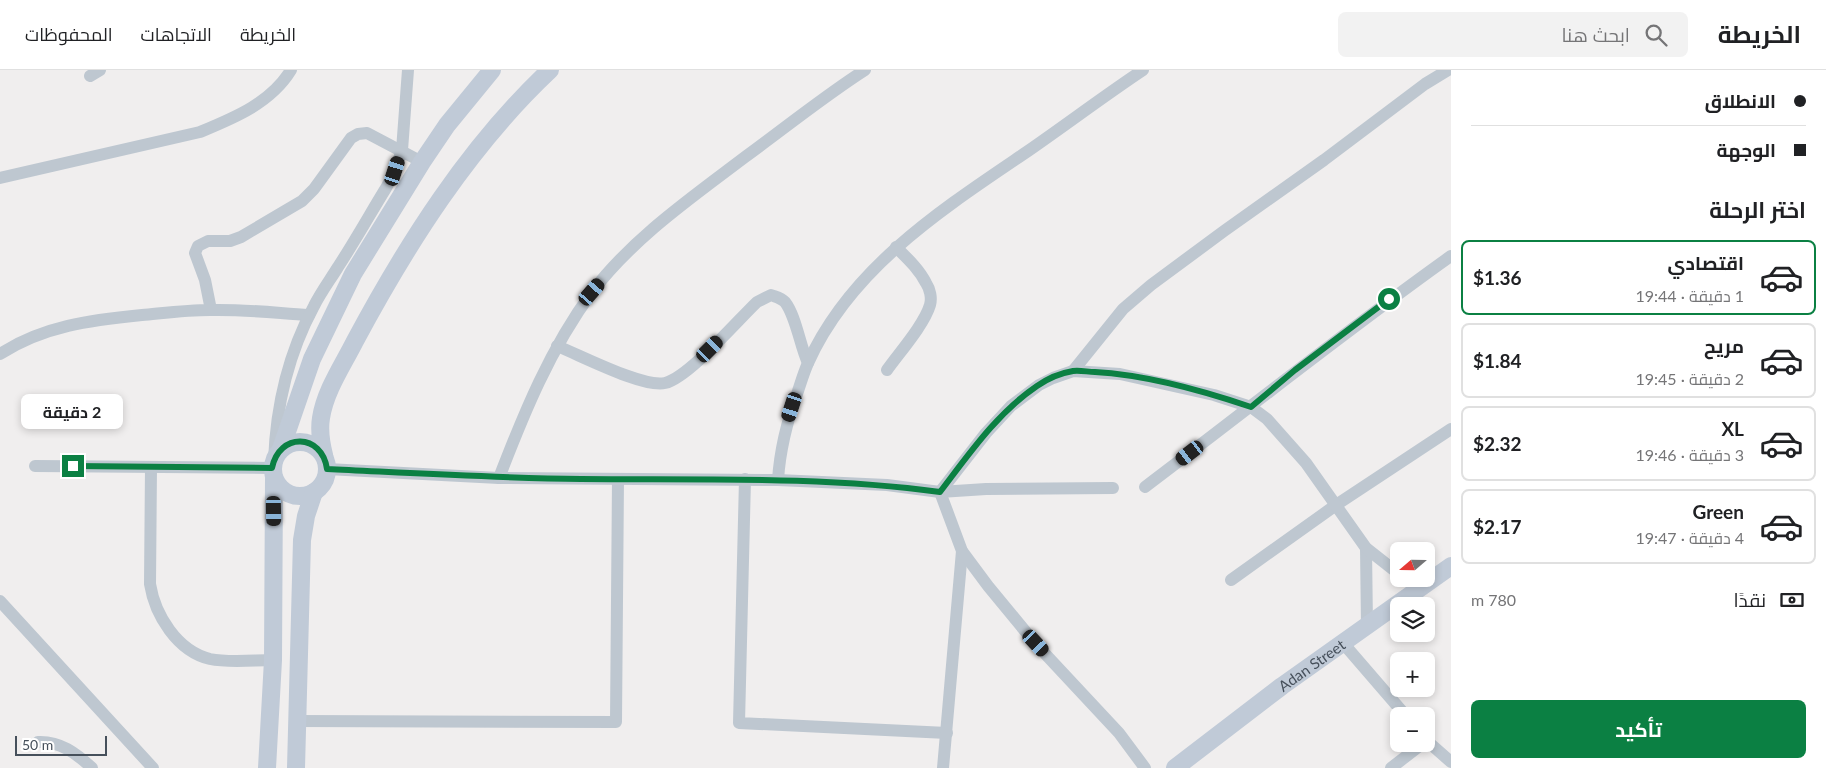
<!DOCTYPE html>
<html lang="ar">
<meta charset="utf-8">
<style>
body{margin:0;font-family:Lato,Cairo,sans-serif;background:#f2f2f2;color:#202124;direction:rtl;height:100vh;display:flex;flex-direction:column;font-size:19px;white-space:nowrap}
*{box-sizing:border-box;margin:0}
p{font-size:16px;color:#757577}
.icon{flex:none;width:28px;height:28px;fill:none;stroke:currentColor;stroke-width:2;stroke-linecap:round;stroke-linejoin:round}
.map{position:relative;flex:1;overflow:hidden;direction:ltr}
.sheet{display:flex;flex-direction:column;background:#fff;width:375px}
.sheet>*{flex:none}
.top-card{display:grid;align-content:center;height:110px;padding:0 20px;background:#fff}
.needle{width:32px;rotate:250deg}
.buttons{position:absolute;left:1390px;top:472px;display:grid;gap:10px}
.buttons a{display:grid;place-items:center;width:45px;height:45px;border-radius:8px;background:#fff;box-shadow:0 2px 8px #0003;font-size:25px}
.scale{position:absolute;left:15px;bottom:12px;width:92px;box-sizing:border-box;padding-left:5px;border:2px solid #46505b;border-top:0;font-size:14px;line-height:18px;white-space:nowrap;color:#46505b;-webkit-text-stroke:4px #fff;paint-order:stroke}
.end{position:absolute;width:22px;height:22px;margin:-11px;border:6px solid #0b8043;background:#fff;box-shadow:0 0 0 2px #fff}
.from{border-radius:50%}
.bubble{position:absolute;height:35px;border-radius:8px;background:#fff;box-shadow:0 2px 8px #0003;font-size:16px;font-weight:700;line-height:35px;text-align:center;direction:rtl}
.car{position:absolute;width:15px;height:30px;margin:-15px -8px;border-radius:6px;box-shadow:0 0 4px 1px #0007;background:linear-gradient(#222 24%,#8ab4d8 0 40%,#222 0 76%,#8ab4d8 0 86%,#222 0)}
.top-card b{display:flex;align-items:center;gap:18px;height:48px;font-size:19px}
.top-card b+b{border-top:1px solid #e0e0e0}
.top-card i{width:12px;height:12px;background:#202124}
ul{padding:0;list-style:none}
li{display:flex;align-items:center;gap:15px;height:75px;margin:0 10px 8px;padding:0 10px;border:2px solid #e0e0e0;border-radius:8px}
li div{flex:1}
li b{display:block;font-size:19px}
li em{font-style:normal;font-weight:700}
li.selected{border-color:#0b8043}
li>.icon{width:45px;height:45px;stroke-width:1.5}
h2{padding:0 20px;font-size:22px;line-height:60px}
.pay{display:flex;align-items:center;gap:12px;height:55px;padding:0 20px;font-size:19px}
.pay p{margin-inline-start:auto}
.button{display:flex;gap:10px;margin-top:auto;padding:10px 20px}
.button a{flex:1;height:58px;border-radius:8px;background:#0b8043;color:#fff;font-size:20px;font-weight:700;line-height:58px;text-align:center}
header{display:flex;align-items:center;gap:30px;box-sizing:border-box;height:70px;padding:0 25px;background:#fff;border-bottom:1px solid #e0e0e0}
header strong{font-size:24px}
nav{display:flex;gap:28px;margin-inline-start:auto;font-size:18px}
.search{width:350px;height:45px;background:#f2f2f2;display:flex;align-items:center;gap:12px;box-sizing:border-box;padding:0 18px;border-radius:8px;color:#757577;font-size:19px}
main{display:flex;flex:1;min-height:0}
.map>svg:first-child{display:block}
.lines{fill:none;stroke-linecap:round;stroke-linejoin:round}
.street{stroke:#bec7d0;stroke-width:12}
.secondary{stroke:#c0cad7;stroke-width:18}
.route{stroke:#0b8043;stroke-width:6}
.labels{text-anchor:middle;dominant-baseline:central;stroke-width:4;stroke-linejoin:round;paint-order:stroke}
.street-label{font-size:15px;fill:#46505b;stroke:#fff}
</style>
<header>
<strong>الخريطة</strong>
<div class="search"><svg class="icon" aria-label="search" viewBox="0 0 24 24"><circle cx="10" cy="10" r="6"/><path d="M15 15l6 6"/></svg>ابحث هنا</div>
<nav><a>الخريطة</a><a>الاتجاهات</a><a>المحفوظات</a></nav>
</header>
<main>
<section class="sheet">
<div class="top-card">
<b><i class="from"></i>الانطلاق</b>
<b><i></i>الوجهة</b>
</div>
<h2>اختر الرحلة</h2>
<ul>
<li class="selected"><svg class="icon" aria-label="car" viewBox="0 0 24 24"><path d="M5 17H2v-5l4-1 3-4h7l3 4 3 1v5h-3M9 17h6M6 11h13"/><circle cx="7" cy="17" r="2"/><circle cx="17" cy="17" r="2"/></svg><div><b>اقتصادي</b><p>1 دقيقة · 19:44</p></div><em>$1.36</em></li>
<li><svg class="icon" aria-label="car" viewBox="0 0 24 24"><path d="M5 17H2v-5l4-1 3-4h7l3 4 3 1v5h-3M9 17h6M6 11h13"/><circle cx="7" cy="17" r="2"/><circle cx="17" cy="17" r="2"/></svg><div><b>مريح</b><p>2 دقيقة · 19:45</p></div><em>$1.84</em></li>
<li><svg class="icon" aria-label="car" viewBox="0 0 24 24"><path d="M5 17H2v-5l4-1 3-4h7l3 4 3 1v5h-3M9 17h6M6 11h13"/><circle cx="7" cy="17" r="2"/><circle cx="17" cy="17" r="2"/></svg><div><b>XL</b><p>3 دقيقة · 19:46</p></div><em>$2.32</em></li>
<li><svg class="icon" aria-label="car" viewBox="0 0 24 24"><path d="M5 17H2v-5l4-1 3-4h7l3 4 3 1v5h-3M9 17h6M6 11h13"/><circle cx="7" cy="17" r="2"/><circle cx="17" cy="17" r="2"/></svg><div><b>Green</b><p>4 دقيقة · 19:47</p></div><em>$2.17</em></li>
</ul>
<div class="pay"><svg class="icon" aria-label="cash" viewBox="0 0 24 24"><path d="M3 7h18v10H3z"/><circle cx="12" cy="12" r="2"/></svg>نقدًا<p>780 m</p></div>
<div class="button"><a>تأكيد</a></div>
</section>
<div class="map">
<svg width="1451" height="698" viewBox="0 0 1451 698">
<rect width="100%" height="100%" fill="#f0eeee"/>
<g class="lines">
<!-- street -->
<g class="street">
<polyline points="90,6 100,0"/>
<path d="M0 108 200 62C234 48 271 33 291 0"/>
<polyline points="211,240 205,210 195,183 198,176 208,171 230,171 241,167 302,131 314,119 351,68 358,64 367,63 422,92"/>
<path d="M557 276C580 285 643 318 665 313 688 308 738 250 757 232L771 225C776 227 781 228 785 232 796 246 800 276 808 293"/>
<path d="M0 284C43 256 91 250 142 245 164 243 187 240 210 240 243 239 276 243 309 245"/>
<path d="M887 300C899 283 924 255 930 235 932 228 930 219 926 213 919 199 907 188 896 177"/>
<polyline points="1073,301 1123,239 1151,215 1224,161 1324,90 1425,14 1448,0"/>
<path d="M274 391C276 336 288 284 314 236 321 222 330 210 338 197 355 171 370 144 386 118L395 101 402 80 408 0"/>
<polyline points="35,396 272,398"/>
<path d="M151 397 150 514C155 545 177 581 210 589 229 593 254 590 273 590"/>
<polyline points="327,399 499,408 778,410 887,415 940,422 986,419 1113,418"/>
<path d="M499 408C524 343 550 279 592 222 633 168 691 128 745 87 785 58 823 27 865 0"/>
<polyline points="745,409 739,653 947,663"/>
<path d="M778 410C780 378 787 351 798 321 801 312 804 302 808 293 851 197 944 138 1028 81 1067 54 1104 26 1143 0"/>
<path d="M1145 417C1247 340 1347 260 1451 186"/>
<polyline points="1366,478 1367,556"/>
<polyline points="1405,509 1418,519"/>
<polyline points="1231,510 1336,435 1451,359"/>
<polyline points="0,531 153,698"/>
<polyline points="1343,573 1406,646"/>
<polyline points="297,651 616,652 618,409"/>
<polyline points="1426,670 1451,692"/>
<path d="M38 672C60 671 76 683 92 698"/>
<polyline points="943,698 962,481"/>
<polyline points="1145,698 1119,663 1035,573 988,516 962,481 940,422 986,363 1011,336 1039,315 1053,308 1073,301 1120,304 1214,325 1251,337 1267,349 1306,393 1366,478 1399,504"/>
<polyline points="1391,698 1422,674"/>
</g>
<!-- secondary -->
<g class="secondary">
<circle cx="300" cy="399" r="27"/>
<polyline points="281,379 312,289 353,204 422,92 447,55 492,0"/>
<path d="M324 385C321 373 319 360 321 348 325 321 343 295 355 271 407 174 469 76 550 0"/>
<polyline points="267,698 273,590 274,409"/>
<polyline points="296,698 302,470 306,446 314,422"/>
<path id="s1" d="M1175 698 1282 616 1451 496"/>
</g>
</g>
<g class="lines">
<!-- route -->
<path class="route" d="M73 396 272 398C279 362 322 363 327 399 412 403 496 408 581 409 701 410 821 406 940 422 969 384 997 343 1037 316 1047 309 1061 303 1073 301 1080 300 1088 302 1095 302 1148 305 1201 320 1251 337L1295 300 1389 229"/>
</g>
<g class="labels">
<!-- street labels -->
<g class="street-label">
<text stroke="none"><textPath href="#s1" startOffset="171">Adan Street</textPath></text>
</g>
</g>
</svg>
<div class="buttons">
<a><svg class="needle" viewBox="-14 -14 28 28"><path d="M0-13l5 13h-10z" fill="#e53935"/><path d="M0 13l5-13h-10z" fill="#757577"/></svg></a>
<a><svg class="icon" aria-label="layers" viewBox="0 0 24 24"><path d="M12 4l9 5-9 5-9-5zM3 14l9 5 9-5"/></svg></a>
<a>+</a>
<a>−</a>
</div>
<div class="scale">50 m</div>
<i class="end from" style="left:1389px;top:229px"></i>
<i class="end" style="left:73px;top:396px"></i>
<div class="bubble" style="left:21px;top:324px;width:102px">2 دقيقة</div>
<i class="car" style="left:395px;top:101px;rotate:18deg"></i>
<i class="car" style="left:592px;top:222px;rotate:41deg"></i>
<i class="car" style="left:710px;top:279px;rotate:45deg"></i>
<i class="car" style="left:792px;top:337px;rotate:198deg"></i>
<i class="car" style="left:1190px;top:383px;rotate:233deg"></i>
<i class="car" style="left:274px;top:441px;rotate:179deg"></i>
<i class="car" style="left:1036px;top:573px;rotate:137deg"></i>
</div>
</main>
